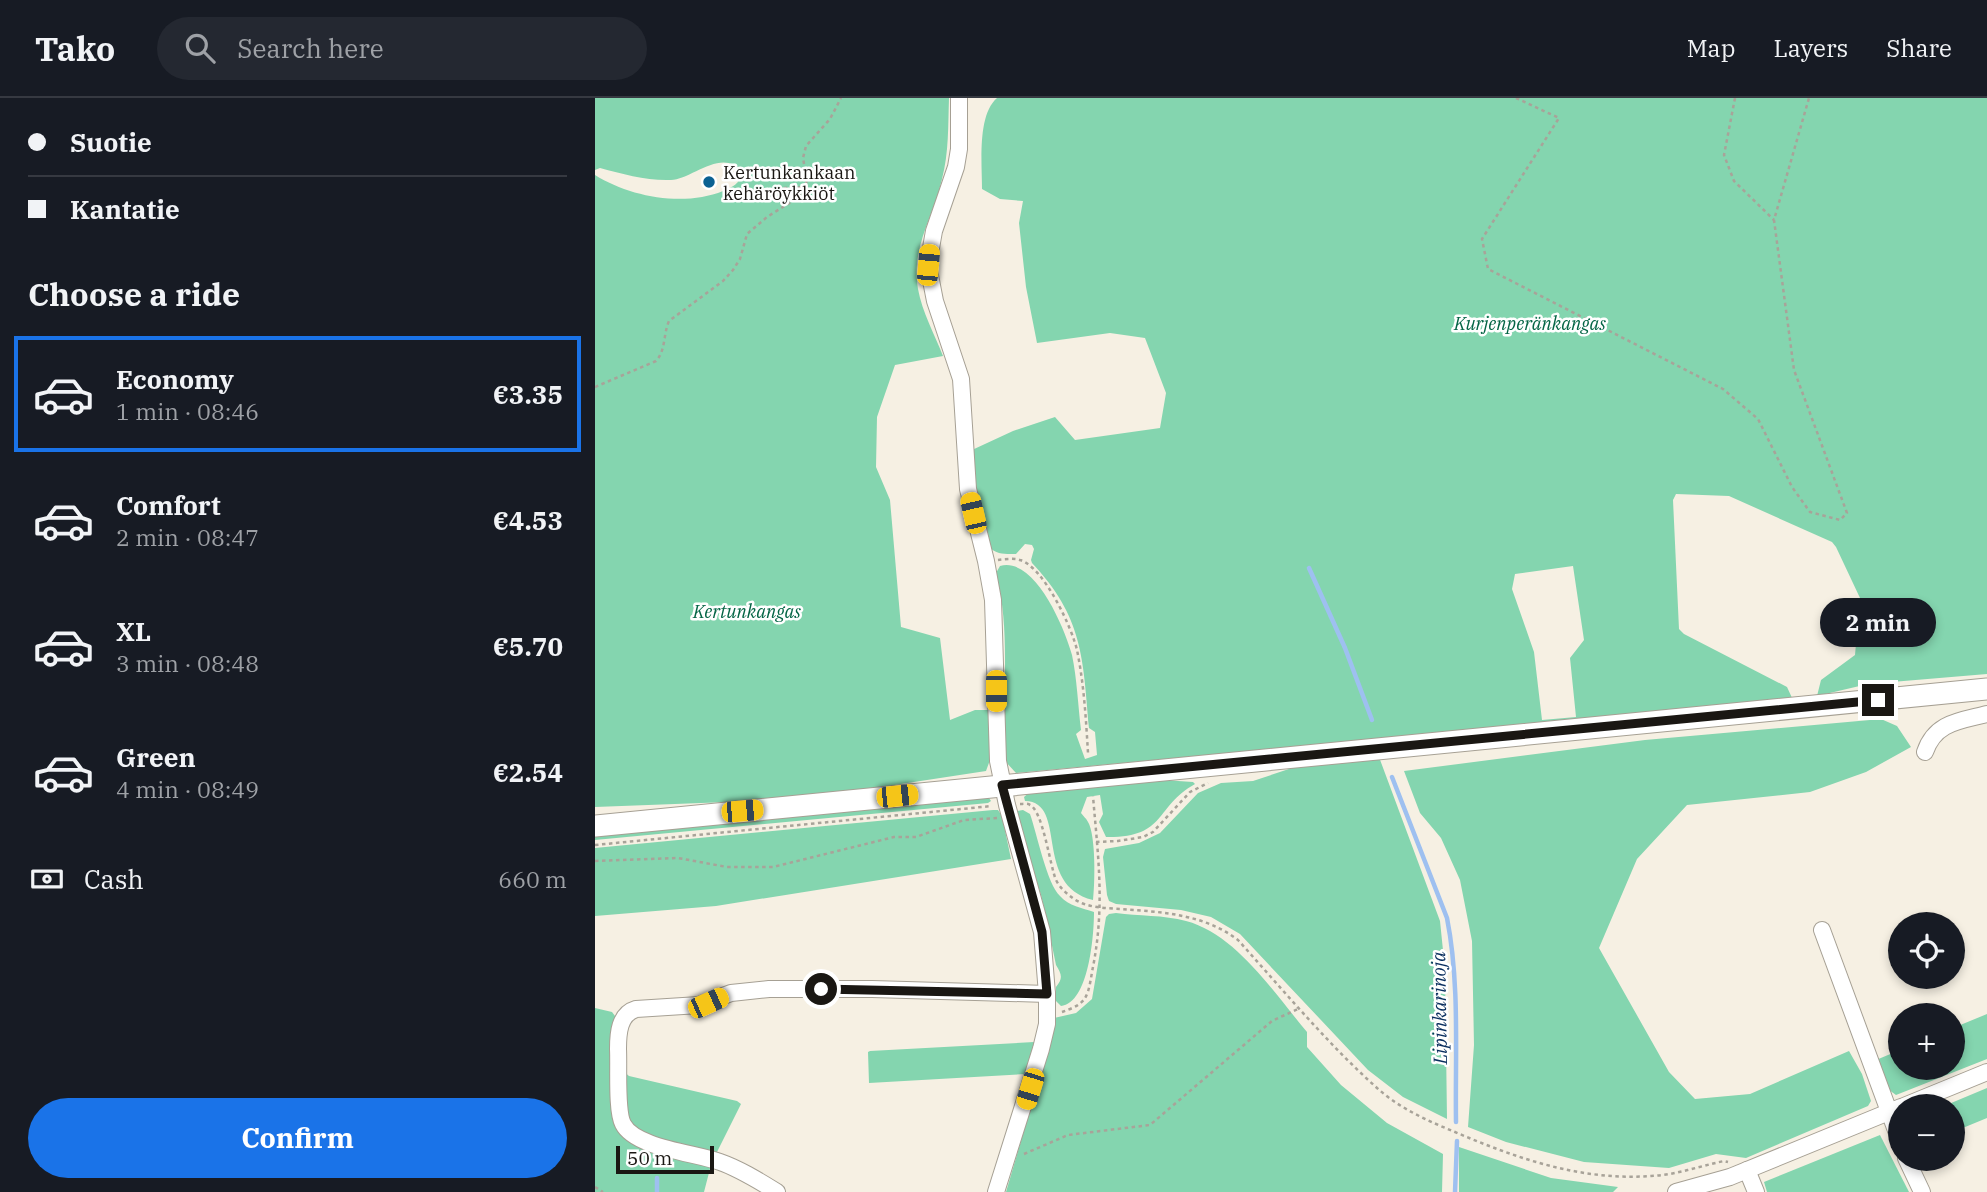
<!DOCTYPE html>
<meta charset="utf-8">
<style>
body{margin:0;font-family:"IBM Plex Serif",serif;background:#242831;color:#f1f3f6;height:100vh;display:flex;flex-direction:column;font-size:26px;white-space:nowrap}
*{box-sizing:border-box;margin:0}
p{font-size:23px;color:#9ea1a6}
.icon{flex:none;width:38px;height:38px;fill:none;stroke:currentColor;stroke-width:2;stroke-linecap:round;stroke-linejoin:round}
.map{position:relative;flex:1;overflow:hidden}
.drawer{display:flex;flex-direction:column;background:#171b24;width:595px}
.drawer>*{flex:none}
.banner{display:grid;align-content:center;height:154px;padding:0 28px;background:#171b24}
.fabs{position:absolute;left:1293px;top:814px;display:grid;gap:14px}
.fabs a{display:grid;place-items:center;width:77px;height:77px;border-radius:50%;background:#171b24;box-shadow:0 4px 10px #0003;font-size:35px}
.scale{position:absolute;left:21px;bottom:18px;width:98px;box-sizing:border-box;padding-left:7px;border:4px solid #1a1713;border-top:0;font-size:19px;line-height:24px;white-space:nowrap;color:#1a1713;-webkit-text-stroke:5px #fff;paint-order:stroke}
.end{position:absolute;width:32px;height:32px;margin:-16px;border:9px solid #1a1713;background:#fff;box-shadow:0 0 0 4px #fff}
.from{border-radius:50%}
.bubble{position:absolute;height:49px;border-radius:24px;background:#171b24;box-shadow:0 4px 10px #0003;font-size:23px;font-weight:700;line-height:49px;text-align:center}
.car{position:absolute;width:21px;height:42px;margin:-21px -10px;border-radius:9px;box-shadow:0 0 5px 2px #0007;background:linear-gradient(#f5c518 24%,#345 0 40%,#f5c518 0 76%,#345 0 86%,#f5c518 0)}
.banner b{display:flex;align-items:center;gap:24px;height:66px;font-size:26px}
.banner b+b{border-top:2px solid #363941}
.banner i{width:18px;height:18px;background:#f1f3f6}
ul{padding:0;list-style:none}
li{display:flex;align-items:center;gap:21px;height:116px;margin:0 14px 10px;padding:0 14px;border:4px solid transparent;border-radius:0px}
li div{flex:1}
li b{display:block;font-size:26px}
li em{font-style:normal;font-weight:700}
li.on{border-color:#1a73e8}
li>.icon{width:63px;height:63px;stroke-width:1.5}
h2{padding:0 28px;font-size:32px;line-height:84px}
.pay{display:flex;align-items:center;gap:18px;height:77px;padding:0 28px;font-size:26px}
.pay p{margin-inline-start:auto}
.button{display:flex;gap:14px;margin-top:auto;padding:14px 28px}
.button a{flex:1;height:80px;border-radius:42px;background:#1a73e8;color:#fff;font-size:28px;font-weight:700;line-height:80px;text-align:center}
header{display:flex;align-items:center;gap:42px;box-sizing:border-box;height:98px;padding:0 35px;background:#171b24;border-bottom:2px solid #363941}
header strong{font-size:33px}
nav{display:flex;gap:38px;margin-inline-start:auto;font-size:24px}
.search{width:490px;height:63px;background:#242831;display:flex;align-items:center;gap:18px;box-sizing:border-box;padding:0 24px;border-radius:38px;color:#9ea1a6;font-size:26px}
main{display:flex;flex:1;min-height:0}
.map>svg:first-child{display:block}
.green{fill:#84d5af;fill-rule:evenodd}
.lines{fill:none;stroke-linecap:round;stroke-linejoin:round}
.stream{stroke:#9ec0f0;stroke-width:4.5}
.minor-casing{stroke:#a6a094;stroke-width:18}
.major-casing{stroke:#a6a094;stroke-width:23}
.path{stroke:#a8a399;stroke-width:2.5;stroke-dasharray:3.5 3.5;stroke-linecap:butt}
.minor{stroke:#fff;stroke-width:16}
.major{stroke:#fff;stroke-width:21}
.route{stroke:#1a1713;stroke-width:9}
.poi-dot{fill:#0b6192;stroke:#fff;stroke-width:2.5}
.labels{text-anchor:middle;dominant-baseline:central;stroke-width:5;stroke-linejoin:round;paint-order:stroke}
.poi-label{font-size:18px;fill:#1a1713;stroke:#fff;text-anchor:start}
.park-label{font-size:18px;font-style:italic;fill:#046545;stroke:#fff}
.water-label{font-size:19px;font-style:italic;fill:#092e5e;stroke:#fff}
</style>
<header>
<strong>Tako</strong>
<div class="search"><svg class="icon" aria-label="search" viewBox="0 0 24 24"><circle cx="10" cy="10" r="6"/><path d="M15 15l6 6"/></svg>Search here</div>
<nav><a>Map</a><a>Layers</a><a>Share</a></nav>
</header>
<main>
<section class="drawer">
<div class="banner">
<b><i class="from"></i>Suotie</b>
<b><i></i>Kantatie</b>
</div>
<h2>Choose a ride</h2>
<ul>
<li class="on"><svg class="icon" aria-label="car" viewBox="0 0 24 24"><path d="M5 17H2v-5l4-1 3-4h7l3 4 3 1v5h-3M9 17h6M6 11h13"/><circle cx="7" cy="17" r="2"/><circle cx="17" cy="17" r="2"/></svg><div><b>Economy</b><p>1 min · 08:46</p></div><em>€3.35</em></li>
<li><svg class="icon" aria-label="car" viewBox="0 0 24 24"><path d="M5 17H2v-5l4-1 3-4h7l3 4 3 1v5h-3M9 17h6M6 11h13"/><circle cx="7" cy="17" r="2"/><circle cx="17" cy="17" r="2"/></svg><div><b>Comfort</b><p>2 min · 08:47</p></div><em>€4.53</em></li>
<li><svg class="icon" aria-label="car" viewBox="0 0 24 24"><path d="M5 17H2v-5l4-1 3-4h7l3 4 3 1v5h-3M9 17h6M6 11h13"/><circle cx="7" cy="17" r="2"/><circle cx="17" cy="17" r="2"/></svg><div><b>XL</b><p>3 min · 08:48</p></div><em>€5.70</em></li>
<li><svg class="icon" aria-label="car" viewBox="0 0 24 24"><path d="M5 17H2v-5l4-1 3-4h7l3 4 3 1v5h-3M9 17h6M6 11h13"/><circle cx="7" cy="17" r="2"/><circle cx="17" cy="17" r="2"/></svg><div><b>Green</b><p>4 min · 08:49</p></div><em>€2.54</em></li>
</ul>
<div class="pay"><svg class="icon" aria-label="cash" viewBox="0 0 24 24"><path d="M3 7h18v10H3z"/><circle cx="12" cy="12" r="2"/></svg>Cash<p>660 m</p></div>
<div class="button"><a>Confirm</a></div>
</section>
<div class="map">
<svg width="1392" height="1094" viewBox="0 0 1392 1094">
<rect width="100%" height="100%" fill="#f6f0e3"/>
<!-- green -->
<g class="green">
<path d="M0 0H354C353 28 354 54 347 81 338 121 316 148 323 191 327 214 340 237 348 258L300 267 282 319 281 369 295 402 306 529 345 540 355 622 380 612H393L395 662 391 673 260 693 133 704 0 709V77C35 99 89 109 128 93 137 89 145 86 147 75 129 48 96 82 76 82 52 83 28 76 5 70L0 72Z"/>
<path d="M402 0H1392V576L1273 586 1222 598 1226 582 1260 557 1265 500 1241 449 1237 444 1134 398 1081 396 1078 402 1084 531 1089 536 1192 589 1198 602 421 675 410 663C406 601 417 536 401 475L405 468C440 458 470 531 477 557 482 581 483 607 486 632L481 636 490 661 502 657 500 634 494 630C488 560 488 519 437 465L436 462 439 451 437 447 430 446 421 456C411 456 402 457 394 449L382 398 377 352 418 333 460 319 480 342 565 330 571 295 550 240 515 235 442 245 431 189 424 125 428 103 405 101 387 91C387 66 382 17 402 0ZM978 468 989 542 975 560 981 619 947 622 939 554 917 491 920 476Z"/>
<polygon points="1286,621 1302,628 1316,649 1271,674 1215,694 1092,707 1042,761 1004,850 1074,974 1100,1001 1155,996 1254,953 1267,976 1276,1003 1273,1008 1151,1060 1121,1056 1074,1070 989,1064 911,1044 873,1029 879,947 877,843 865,782 846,740 825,715 809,673 1050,642"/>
<polygon points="784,659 845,823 850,872 852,1021 808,999 773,972 645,836 616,819 586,812 521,806 514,803 512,797 508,759 510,751 544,745 565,735 603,695 626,685 658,683 700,669"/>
<path d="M568 682 598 684 600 686C559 709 572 740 511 739L504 724 508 716 505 697 492 699 486 715C488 718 491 720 493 724 501 737 500 786 498 802 437 787 474 704 430 703L429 699 436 693Z"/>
<polygon points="394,700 396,703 393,705 0,742 0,735 334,703"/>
<polygon points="398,712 403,712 407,718 416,761 121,808 0,818 0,750"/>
<path d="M428 712 435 716C442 736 452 786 465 798 474 808 487 810 499 814 499 837 494 905 466 908L461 903V889C468 880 467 877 461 867 456 844 452 820 446 797 439 773 420 738 422 713Z"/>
<path d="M521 815C543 818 569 817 591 823 641 836 679 895 712 934V949L746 987 792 1025 848 1056 847 1094H411L443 985 459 920 481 915 497 901 511 819 514 816Z"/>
<polygon points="0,910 17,914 20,918 18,963 23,1029 116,1067 109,1094 0,1094"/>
<polygon points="1392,916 1392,961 1301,997 1290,989 1281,962 1305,952 1306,970 1358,970 1358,930"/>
<polygon points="442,941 431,976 274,985 273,954 275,953 439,944"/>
<path d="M27 972 34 978 142 1003 146 1006 120 1058C96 1052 38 1042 30 1015 26 1003 28 985 27 972Z"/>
<polygon points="1392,990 1392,1020 1358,1034 1358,1008 1349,1008"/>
<polygon points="1285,1037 1314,1094 1172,1094 1169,1084"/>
<polygon points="864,1049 956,1080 1023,1089 1018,1094 864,1094"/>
</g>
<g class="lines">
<!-- stream -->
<g class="stream">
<polyline points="714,470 750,550 777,622"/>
<path d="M797 679 852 820C865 886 860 957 861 1024"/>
<polyline points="62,1080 62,1094"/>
<polyline points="860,1094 862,1043"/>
</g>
<!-- minor casing -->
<g class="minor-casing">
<g id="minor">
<polyline points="364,0 364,51 361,69 339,133 333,167 340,203 366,281 373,391 391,463 398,502 403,663 412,707 447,834 452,896 452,926 446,951 401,1094"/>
<path d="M1330 654C1340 624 1365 623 1392 616"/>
<polyline points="1227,832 1306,1046"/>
<polyline points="1309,1008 1392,974"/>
<polyline points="1311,1060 1327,1094"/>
<polyline points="1152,1072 1161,1094"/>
<path d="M182 1094C164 1083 145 1071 125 1064 101 1055 40 1050 28 1026 21 1013 24 968 23 951 23 936 24 916 41 911L104 907 136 895 174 891H277L452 896"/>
<polyline points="1081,1094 1135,1079 1306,1009"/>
</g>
</g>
<!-- major casing -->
<g class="major-casing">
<polyline id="major" points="0,728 1392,591"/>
</g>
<!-- path -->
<g class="path">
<polyline points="921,0 964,20 887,141 893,171 1128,291 1163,321 1197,389 1215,414 1245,422 1252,415 1199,272 1179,122 1214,0"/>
<polyline points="1140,0 1129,57 1139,83 1179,122"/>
<path d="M147 91C171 96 186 87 210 90"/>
<path d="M0 289 61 263C71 252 68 237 74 223L128 183 138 172 145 161 152 136 172 119 204 99 212 83 208 60 211 48 235 21 246 0"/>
<path d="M403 462C410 461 419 460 425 462 449 469 477 530 482 552 489 586 491 622 493 655"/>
<path d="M425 706C428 706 433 705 435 707 448 713 455 768 461 782 465 790 472 796 479 801 492 810 511 810 526 811 567 814 609 816 643 842 688 892 732 945 782 990 804 1010 833 1023 860 1034 923 1061 987 1083 1056 1078 1081 1077 1105 1068 1129 1063L1133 1064"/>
<polyline points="501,744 523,743 548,739 558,734 595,694 613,685"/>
<polyline points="0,747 397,708"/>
<polyline points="0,763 83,760 132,769 178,769 299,739 321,739 369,722 402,720"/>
<path d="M467 914C475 911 485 908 490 900 495 892 496 878 498 869 510 807 503 759 498 698"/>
<polyline points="429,1056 473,1037 555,1027 677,923 705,910"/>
<polyline points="0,1089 8,1094"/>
</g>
<!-- minor -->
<use href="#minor" class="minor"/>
<!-- major -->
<use href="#major" class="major"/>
</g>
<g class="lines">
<!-- route -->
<polyline class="route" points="226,891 452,896 447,834 407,687 1283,602"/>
</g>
<!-- markers -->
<circle class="poi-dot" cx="114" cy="84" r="7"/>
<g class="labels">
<!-- poi labels -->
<g class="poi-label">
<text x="128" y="74">Kertunkankaan<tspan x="128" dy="21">kehäröykkiöt</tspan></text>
</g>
<!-- park labels -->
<g class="park-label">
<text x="935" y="225">Kurjenperänkangas</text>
<text x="152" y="513">Kertunkangas</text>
</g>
<!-- water labels -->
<g class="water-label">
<text transform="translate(844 910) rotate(-91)">Lipinkarinoja</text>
</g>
</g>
</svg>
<div class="fabs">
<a><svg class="icon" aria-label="locate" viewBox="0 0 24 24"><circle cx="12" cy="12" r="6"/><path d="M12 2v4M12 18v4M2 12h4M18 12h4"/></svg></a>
<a>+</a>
<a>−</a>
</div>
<div class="scale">50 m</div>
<i class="end from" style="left:226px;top:891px"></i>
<i class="end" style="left:1283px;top:602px"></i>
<div class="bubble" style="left:1225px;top:500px;width:116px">2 min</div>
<i class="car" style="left:333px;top:167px;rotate:5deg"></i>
<i class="car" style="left:378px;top:415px;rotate:347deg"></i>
<i class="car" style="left:401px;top:593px;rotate:180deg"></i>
<i class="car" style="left:302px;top:698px;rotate:84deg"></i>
<i class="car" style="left:147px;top:713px;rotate:85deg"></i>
<i class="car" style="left:113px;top:905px;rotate:66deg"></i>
<i class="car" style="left:435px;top:991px;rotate:197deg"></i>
</div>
</main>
